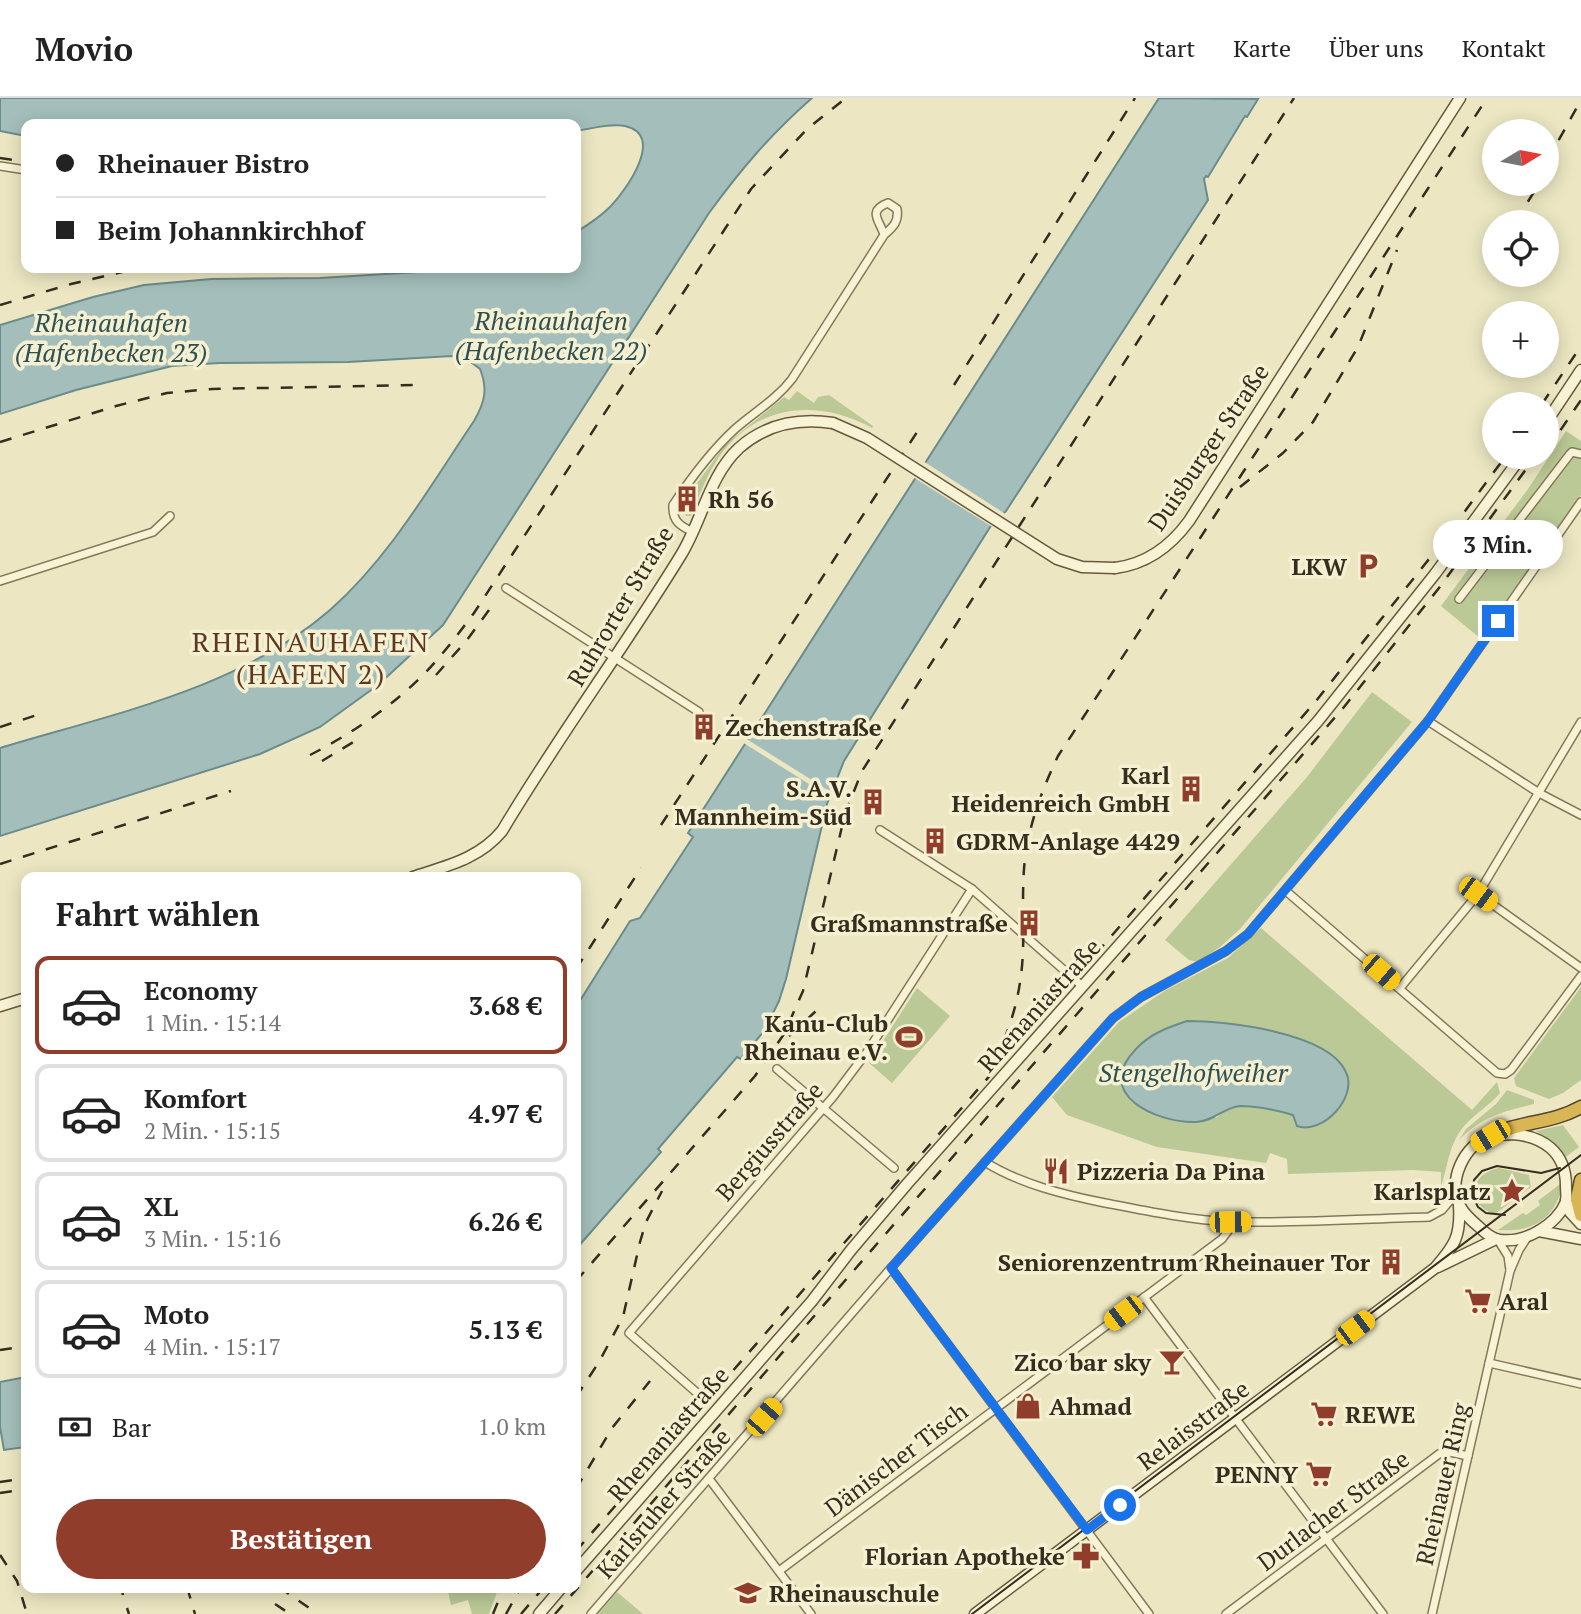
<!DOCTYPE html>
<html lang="de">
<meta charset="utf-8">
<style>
body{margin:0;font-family:"PT Serif",serif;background:#f2f2f2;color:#222;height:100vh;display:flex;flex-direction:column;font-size:26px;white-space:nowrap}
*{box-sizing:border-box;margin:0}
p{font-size:23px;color:#767676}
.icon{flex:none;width:38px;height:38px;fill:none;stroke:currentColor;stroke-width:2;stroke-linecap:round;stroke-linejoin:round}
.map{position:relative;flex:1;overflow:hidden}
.panel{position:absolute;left:21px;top:774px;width:560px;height:721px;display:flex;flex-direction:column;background:#fff;border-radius:14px;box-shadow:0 4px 18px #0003}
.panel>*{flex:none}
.top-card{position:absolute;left:21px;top:21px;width:560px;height:154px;border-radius:14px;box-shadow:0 4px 18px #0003;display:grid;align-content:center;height:154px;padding:0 35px;background:#fff}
.needle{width:46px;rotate:80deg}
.buttons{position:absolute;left:1482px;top:21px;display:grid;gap:14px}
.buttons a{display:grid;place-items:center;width:77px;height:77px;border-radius:50%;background:#fff;box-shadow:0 4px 18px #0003;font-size:35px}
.end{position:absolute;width:32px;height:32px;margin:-16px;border:9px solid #1a73e8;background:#fff;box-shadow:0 0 0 4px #fff}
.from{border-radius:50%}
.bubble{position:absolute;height:49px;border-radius:24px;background:#fff;box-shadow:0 4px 18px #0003;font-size:23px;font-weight:700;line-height:49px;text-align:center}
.car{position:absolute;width:21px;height:42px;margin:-21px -10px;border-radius:9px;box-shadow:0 0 5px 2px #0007;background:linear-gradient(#f5c518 24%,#345 0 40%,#f5c518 0 76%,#345 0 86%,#f5c518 0)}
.top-card b{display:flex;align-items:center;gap:24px;height:66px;font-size:26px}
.top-card b+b{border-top:2px solid #e0e0e0}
.top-card i{width:18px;height:18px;background:#222}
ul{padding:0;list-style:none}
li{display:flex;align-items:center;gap:21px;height:98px;margin:0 14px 10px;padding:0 21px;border:4px solid #e0e0e0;border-radius:14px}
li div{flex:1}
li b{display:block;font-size:26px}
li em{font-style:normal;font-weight:700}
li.on{border-color:#913d2c}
li>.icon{width:63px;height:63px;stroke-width:1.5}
h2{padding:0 35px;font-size:32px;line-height:84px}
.pay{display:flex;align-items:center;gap:18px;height:77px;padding:0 35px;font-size:26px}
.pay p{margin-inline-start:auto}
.button{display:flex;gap:14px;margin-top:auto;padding:14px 35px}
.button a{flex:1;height:80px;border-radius:42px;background:#913d2c;color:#fff;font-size:28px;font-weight:700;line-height:80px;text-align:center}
header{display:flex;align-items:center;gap:42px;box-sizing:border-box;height:98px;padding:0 35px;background:#fff;border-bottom:2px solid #e0e0e0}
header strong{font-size:33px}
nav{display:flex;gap:38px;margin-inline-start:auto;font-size:24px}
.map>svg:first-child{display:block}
.green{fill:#bac996;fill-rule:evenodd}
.water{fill:#a4bfbb;stroke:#6b8c8a;stroke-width:2}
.pier{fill:#ece7c2}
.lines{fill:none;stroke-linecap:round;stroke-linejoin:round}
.street-casing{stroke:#85785a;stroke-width:10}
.secondary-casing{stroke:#67593d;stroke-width:13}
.highway-casing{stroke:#53452e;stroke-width:15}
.street{stroke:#f7f3d4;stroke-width:7}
.secondary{stroke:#f7f3d4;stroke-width:10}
.highway{stroke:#d9b655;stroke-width:12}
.tram{stroke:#352d1d;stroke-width:2}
.rail{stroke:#352d1d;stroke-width:2.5;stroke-dasharray:12 12;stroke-linecap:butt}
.secondary-bridge-casing{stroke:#67593d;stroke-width:13;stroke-linecap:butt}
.secondary-bridge{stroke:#f7f3d4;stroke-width:10}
.route{stroke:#1a73e8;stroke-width:9}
.labels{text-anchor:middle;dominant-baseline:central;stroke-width:7;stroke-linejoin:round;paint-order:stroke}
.street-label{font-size:24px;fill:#352d1d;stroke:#f4f0d1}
.poi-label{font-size:24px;font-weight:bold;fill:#352d1d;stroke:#f4f0d1;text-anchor:end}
.water-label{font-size:26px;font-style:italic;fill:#2d5054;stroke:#f4f0d1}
.quarter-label{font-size:28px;letter-spacing:2px;fill:#60381e;stroke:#f4f0d1}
</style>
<header>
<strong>Movio</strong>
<nav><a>Start</a><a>Karte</a><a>Über uns</a><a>Kontakt</a></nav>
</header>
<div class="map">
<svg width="1581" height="1516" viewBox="0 0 1581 1516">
<rect width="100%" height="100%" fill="#ece7c2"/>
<!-- green -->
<g class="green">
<path d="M797 293 814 305 818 299 829 297 873 328 872 330C818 300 756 306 719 359 707 377 699 398 691 418H686L682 412 684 402 688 403 689 400 687 399 725 347 784 299 789 302Z"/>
<polygon points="1566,333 1581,343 1581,397 1481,541 1441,508 1528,391"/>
<polygon points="1372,594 1412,624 1240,831 1220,849 1198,864 1189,862 1165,842 1307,679"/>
<path d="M1261 830 1472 1012 1497 984 1500 995C1489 1008 1477 1014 1466 1026 1449 1044 1448 1067 1441 1089V1074L1413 1072 1288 1076 1287 1061 1270 1055 1266 1065 1157 1049 1067 1017 1052 999 1119 924 1166 892 1228 860ZM1162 931 1318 1026C1296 1018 1253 1002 1230 1010 1225 1012 1221 1016 1216 1020L1133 953 1147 940Z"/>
<polygon points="1581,889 1581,982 1563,995 1549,1001 1516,988 1514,980"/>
<polygon points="917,890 950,918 892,985 869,965"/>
<path d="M1507 992 1534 1002V1006C1502 1014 1483 1018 1459 1042L1466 1031 1496 1006Z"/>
<polygon points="1563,1027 1579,1049 1564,1060 1549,1042 1536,1033"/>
<path d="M1499 1070 1529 1077 1531 1089 1495 1116C1464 1107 1469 1076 1499 1070Z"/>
<path d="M1564 1083C1556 1120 1534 1135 1498 1132L1523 1115 1526 1117 1540 1107 1538 1103Z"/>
<polygon points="447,1489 499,1489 489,1516 472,1516 468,1502 451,1507"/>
<polygon points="617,1494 643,1516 598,1516"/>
</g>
<!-- water -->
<g class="water">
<path d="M0 0H812C771 36 741 71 709 115L443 527 378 587 320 629 260 656 0 738V650C112 616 239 591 330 512 390 459 430 388 474 323 485 304 488 291 480 271L468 262 452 258 348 264 219 265 172 268 76 292 0 316V227L93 199 144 187 211 181 320 180 484 170H576V134C588 127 601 118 611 108 626 92 666 37 625 28 609 25 591 31 576 33V26H26V38L0 33Z"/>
<polygon points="1159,0 1258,1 1247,19 1245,18 1208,79 1206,78 1204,81 1208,102 1006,413 992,426 844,663 827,706 786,881 779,903 764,933 741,961 737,959 658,1051 661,1054 576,1151 576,909 630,823 640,820 693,739 688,735"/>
<path d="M1187 923C1225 923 1328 934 1346 974 1358 999 1323 1037 1297 1028L1293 1017C1276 1012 1258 1008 1240 1008 1224 1009 1215 1023 1196 1024 1156 1025 1092 996 1136 951 1151 935 1167 930 1187 923Z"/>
<polygon points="26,1279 26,1349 4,1352 0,1329 0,1284"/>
</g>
<!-- pier -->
<g class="pier">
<polygon points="923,363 1007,417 994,430 913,379"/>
<polygon points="745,640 834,696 833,701 742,644"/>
</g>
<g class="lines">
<!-- street casing -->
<g class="street-casing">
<g id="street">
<polyline points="0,68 26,72"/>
<path d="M693 434C680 428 672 423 673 407 691 380 711 353 735 331 754 314 776 302 792 281L884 137C893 129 899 124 897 111L888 105C866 113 881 124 884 137"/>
<polyline points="0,483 153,434 170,418"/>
<polyline points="506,490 699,614"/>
<polyline points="1459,501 1570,356 1572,354 1581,356"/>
<polyline points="1428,623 1539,695 1581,717"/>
<polyline points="880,732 972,791 1082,888"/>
<polyline points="1286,793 1497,975 1505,976 1511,972 1581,878"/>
<polyline points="1478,796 1581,870"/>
<polyline points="1400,890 1478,796 1581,624"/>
<polyline points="777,971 894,1070"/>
<path d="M985 1064C1020 1086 1065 1097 1105 1105 1146 1113 1190 1122 1232 1124 1297 1125 1363 1121 1429 1119L1442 1112 1457 1094"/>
<polyline points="1498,1142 1508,1158 1510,1172"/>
<polyline points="891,1170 1149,1516"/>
<polyline points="1144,1199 1383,1516"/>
<polyline points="1489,1265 1581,1286"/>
<polyline points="696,1294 629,1235 833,999 867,954 972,791"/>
<polyline points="710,1382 811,1516"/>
<polyline points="779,1473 1222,1141 1228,1133 1230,1124"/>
<polyline points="591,1516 891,1170 1113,920 1141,899 1226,853 1248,836 1428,623 1581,404"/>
<polyline points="1226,1516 1439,1356 1450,1354 1468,1358"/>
<polyline points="1432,1516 1510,1173 1519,1152 1528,1138"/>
</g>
</g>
<!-- secondary casing -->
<g class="secondary-casing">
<g id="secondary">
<polyline points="1547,323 1581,272"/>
<path d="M1115 470C1147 466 1170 449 1189 423L1460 0"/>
<path d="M413 779C446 768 479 761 502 733 558 639 624 550 681 457 702 423 709 378 739 350 766 326 799 320 833 325"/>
<polyline points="0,908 26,900"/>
<path d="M1512 1036C1543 1038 1566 1054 1566 1088 1566 1093 1567 1099 1566 1104 1556 1127 1526 1145 1500 1142 1492 1141 1484 1134 1478 1128 1472 1123 1464 1116 1460 1108 1447 1083 1464 1047 1490 1038 1497 1036 1505 1037 1512 1036Z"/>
<polyline points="1566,1102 1570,1114 1581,1126"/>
<polyline points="1539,1133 1581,1141"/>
<polyline points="1438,1169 1496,1141"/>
<polyline points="576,1473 812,1203 851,1152 907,1086 1318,623 1435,476 1521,359"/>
<polyline points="539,1516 562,1489"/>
<path d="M975 1516 1435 1170C1455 1147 1461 1138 1459 1107"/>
</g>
</g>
<!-- highway casing -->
<g class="highway-casing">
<g id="highway">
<path d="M1490 1038C1519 1023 1551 1026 1581 1009"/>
<polyline points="1581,1082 1577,1101 1581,1117"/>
</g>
</g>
<!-- street -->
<use href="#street" class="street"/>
<!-- secondary -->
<use href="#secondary" class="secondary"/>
<!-- highway -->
<use href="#highway" class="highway"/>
<!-- tram -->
<g class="tram">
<polyline points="1505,1117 1486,1115 1478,1109 1472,1097 1474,1082 1482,1073 1497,1068 1541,1075 1560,1070"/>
<polyline points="972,1516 1581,1057"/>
</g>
<!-- rail -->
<g class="rail">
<polyline points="0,60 26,64"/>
<polyline points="1547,63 1581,2"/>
<polyline points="1515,124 1539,86"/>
<polyline points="0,207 71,186 139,170"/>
<polyline points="954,287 1135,0"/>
<polyline points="1542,306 1581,248"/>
<polyline points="0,344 116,308 167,295 212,291 415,287"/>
<polyline points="1547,352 1581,302"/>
<polyline points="1240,389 1283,355 1313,324 1358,249 1397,152"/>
<polyline points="436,577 467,542 489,512"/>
<polyline points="0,629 37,617"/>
<path d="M310 657C351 636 393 608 426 574 443 556 459 535 474 515L751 91 807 31 846 0"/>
<polyline points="322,663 355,643"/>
<polyline points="661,727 921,328"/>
<polyline points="0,766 231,693"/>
<polyline points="576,871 641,770"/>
<polyline points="789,938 816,913"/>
<path d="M993 964C1012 930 1022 891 1023 851 1024 824 1022 798 1024 771 1027 731 1041 694 1058 658L1487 0"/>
<polyline points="576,1183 755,978 784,936 803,893 845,716 862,673 1294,0"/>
<polyline points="0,1252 26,1248"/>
<polyline points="576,1299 599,1264 623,1219 640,1144 646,1124 662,1093"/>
<polyline points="0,1384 26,1380"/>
<polyline points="576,1391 612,1330 650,1283"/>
<polyline points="0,1395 26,1391"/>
<polyline points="576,1453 1316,603 1437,451 1505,359"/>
<polyline points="0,1457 17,1483 27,1516"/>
<polyline points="121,1489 123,1497"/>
<polyline points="187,1489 195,1516"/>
<polyline points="237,1489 244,1494"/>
<polyline points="279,1489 312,1512"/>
<polyline points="275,1506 290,1516"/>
<polyline points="127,1510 129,1516"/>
<polyline points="493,1516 504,1489"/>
<polyline points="506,1516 521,1489"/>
<polyline points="521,1516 544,1489"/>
<polyline points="555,1516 1344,609 1439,490 1535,359"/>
</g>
<!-- secondary-bridge casing -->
<g class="secondary-bridge-casing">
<polyline id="secondary-bridge" points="833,325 867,340 1057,461 1082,469 1115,470"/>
</g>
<!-- secondary-bridge -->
<use href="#secondary-bridge" class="secondary-bridge"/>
</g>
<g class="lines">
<!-- route -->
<polyline class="route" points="1120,1407 1087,1432 891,1170 1113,920 1141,899 1226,853 1248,836 1428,623 1498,523"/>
</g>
<!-- icons -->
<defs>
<g id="building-bare" transform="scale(2.1)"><path d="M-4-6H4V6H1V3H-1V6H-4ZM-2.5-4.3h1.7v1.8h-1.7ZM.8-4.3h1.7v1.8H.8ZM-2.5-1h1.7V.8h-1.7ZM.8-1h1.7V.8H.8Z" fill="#913d2c" stroke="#f4f0d1" stroke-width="2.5" paint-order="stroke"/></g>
<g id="parking-bare" transform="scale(2.1)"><path d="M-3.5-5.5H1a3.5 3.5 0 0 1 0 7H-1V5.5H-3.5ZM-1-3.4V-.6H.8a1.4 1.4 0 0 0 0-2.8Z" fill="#913d2c" stroke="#f4f0d1" stroke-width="2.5" paint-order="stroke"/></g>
<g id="stadium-bare" transform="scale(2.1)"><path d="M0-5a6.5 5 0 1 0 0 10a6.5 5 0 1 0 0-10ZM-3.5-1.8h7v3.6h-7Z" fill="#913d2c" stroke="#f4f0d1" stroke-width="2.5" paint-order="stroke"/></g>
<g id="restaurant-bare" transform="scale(2.1)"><path d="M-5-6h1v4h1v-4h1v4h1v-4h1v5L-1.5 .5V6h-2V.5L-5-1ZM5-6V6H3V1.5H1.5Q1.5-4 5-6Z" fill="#913d2c" stroke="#f4f0d1" stroke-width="2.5" paint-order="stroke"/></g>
<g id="sight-bare" transform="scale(2.1)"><path d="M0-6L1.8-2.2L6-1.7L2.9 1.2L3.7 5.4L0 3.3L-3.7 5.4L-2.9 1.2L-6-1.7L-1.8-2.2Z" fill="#913d2c" stroke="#f4f0d1" stroke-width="2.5" paint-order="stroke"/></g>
<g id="supermarket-bare" transform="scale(2.1)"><path d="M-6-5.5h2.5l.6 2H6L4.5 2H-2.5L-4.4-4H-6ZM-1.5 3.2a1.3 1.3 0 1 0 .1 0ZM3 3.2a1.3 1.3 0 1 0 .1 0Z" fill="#913d2c" stroke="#f4f0d1" stroke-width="2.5" paint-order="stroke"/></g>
<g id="bar-bare" transform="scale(2.1)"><path d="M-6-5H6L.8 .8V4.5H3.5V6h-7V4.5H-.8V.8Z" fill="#913d2c" stroke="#f4f0d1" stroke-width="2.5" paint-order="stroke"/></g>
<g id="shop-bare" transform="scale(2.1)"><path d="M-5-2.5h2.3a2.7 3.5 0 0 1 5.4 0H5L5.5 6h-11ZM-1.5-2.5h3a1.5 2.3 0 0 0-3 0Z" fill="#913d2c" stroke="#f4f0d1" stroke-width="2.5" paint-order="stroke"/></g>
<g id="pharmacy-bare" transform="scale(2.1)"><path d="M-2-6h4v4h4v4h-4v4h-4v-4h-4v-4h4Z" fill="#913d2c" stroke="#f4f0d1" stroke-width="2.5" paint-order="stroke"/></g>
<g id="school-bare" transform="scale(2.1)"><path d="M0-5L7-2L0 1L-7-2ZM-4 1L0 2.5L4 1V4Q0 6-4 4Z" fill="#913d2c" stroke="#f4f0d1" stroke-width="2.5" paint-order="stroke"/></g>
</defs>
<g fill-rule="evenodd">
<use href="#building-bare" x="687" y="401"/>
<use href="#parking-bare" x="1368" y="468"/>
<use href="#building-bare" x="704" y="629"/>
<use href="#building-bare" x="1191" y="691"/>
<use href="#building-bare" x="873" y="704"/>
<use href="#building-bare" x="935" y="743"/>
<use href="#building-bare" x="1029" y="825"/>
<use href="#stadium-bare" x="909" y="939"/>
<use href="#restaurant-bare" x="1056" y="1073"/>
<use href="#sight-bare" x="1512" y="1093"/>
<use href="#building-bare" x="1391" y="1164"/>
<use href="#supermarket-bare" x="1478" y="1203"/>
<use href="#bar-bare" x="1172" y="1264"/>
<use href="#shop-bare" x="1028" y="1308"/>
<use href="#supermarket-bare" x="1324" y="1316"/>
<use href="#supermarket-bare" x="1319" y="1376"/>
<use href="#pharmacy-bare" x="1086" y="1458"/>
<use href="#school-bare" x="748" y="1495"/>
</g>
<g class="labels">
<!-- street labels -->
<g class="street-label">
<text transform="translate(1208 349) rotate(-56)">Duisburger Straße</text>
<text transform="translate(620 508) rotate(-59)">Ruhrorter Straße</text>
<text transform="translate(1039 907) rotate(-48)">Rhenaniastraße</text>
<text transform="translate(769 1043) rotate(-49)">Bergiusstraße</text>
<text transform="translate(1193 1327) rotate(-37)">Relaisstraße</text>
<text transform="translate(668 1336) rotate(-49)">Rhenaniastraße</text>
<text transform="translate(896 1361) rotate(-37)">Dänischer Tisch</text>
<text transform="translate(1442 1386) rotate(-77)">Rheinauer Ring</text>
<text transform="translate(663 1405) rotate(-49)">Karlsruher Straße</text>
<text transform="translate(1333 1412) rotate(-37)">Durlacher Straße</text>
</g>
<!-- poi labels -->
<g class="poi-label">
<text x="708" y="401" text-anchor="start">Rh 56</text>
<text x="1347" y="468">LKW</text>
<text x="725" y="629" text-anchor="start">Zechenstraße</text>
<text x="1170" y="677">Karl<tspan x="1170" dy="28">Heidenreich GmbH</tspan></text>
<text x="852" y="690">S.A.V.<tspan x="852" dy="28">Mannheim-Süd</tspan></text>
<text x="956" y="743" text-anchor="start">GDRM-Anlage 4429</text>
<text x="1008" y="825">Graßmannstraße</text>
<text x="888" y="925">Kanu-Club<tspan x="888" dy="28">Rheinau e.V.</tspan></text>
<text x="1077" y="1073" text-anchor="start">Pizzeria Da Pina</text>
<text x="1491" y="1093">Karlsplatz</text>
<text x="1370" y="1164">Seniorenzentrum Rheinauer Tor</text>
<text x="1499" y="1203" text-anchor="start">Aral</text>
<text x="1151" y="1264">Zico bar sky</text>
<text x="1049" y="1308" text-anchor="start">Ahmad</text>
<text x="1345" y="1316" text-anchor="start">REWE</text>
<text x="1298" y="1376">PENNY</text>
<text x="1065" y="1458">Florian Apotheke</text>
<text x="769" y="1495" text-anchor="start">Rheinauschule</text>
</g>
<!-- water labels -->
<g class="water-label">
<text x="551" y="222">Rheinauhafen<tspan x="551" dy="30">(Hafenbecken 22)</tspan></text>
<text x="111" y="224">Rheinauhafen<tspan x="111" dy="30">(Hafenbecken 23)</tspan></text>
<text x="1193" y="974">Stengelhofweiher</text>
</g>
<!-- quarter labels -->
<g class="quarter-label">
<text x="311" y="543">RHEINAUHAFEN<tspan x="311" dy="32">(HAFEN 2)</tspan></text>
</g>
</g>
</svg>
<div class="buttons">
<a><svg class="needle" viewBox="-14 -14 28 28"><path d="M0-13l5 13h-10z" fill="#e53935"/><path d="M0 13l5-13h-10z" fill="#767676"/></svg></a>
<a><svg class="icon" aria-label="locate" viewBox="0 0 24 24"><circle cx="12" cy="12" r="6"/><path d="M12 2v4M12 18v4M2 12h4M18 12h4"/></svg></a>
<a>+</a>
<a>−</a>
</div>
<i class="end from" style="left:1120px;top:1407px"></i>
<i class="end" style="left:1498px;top:523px"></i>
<div class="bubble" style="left:1433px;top:422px;width:130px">3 Min.</div>
<i class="car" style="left:1478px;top:796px;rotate:126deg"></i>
<i class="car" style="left:1381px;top:874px;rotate:131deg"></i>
<i class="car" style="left:1490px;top:1038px;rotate:239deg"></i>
<i class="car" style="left:1230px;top:1124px;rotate:89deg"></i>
<i class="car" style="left:1123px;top:1215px;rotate:233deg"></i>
<i class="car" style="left:1355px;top:1230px;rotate:53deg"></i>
<i class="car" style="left:764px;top:1319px;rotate:41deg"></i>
<div class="top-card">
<b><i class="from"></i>Rheinauer Bistro</b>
<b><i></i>Beim Johannkirchhof</b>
</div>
<section class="panel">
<h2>Fahrt wählen</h2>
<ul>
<li class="on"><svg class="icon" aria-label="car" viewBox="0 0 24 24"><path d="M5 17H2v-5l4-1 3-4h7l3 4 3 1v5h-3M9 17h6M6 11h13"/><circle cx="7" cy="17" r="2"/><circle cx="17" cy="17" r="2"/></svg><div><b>Economy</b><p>1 Min. · 15:14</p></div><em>3.68 €</em></li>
<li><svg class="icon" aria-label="car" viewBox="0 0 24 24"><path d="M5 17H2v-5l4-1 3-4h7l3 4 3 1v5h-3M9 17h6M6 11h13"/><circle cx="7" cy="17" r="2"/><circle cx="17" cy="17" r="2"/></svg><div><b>Komfort</b><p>2 Min. · 15:15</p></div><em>4.97 €</em></li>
<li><svg class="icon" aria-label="car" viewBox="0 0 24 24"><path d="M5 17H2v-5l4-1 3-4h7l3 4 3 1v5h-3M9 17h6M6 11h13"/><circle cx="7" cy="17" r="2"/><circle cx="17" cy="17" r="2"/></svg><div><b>XL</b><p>3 Min. · 15:16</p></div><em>6.26 €</em></li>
<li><svg class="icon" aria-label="car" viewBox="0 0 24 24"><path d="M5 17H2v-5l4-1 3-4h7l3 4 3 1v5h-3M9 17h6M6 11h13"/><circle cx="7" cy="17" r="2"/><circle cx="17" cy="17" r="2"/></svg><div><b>Moto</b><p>4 Min. · 15:17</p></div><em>5.13 €</em></li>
</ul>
<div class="pay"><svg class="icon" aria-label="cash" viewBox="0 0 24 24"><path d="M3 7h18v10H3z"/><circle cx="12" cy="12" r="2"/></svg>Bar<p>1.0 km</p></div>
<div class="button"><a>Bestätigen</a></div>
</section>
</div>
